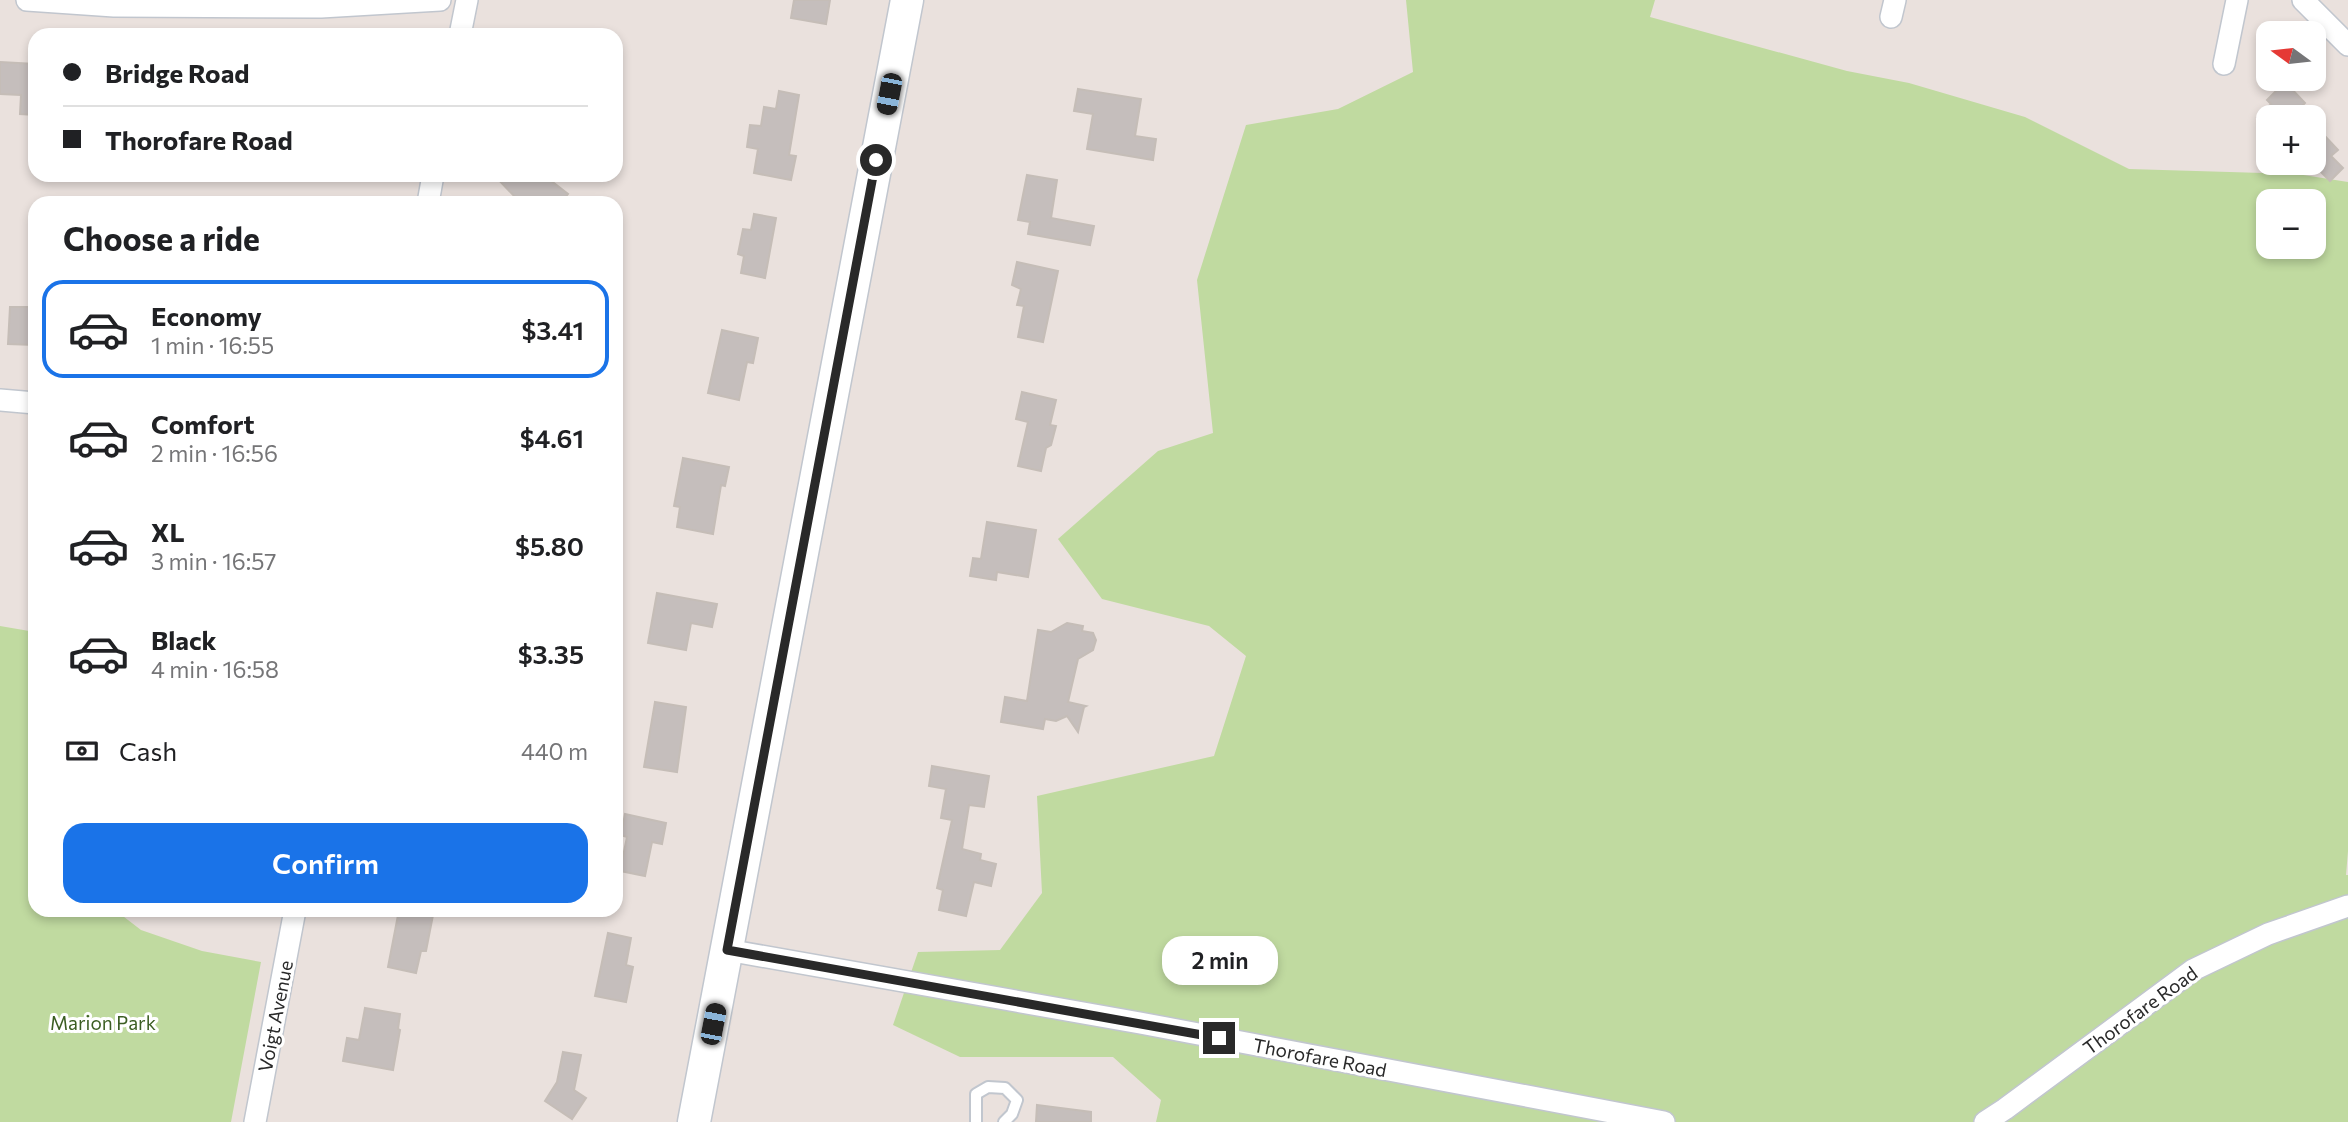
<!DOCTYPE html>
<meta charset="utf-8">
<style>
body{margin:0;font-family:Commissioner,sans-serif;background:#f2f2f2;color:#202124;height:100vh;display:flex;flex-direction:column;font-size:26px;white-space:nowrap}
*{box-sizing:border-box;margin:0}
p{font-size:23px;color:#757577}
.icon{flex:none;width:38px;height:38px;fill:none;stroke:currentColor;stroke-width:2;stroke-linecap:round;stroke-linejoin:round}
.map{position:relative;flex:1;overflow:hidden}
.panel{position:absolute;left:28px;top:196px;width:595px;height:721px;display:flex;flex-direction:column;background:#fff;border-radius:21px;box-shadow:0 4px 10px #0003}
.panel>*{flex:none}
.hud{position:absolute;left:28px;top:28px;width:595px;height:154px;border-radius:21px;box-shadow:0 4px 10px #0003;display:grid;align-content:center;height:154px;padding:0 35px;background:#fff}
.needle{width:46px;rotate:285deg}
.controls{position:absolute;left:2256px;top:21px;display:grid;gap:14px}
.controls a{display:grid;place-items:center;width:70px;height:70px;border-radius:14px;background:#fff;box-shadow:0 4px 10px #0003;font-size:35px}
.end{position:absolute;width:32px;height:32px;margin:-16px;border:9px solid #292929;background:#fff;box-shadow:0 0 0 4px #fff}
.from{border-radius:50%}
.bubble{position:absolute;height:49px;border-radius:21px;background:#fff;box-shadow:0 4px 10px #0003;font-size:23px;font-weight:600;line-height:49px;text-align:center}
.car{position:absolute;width:21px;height:42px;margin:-21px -10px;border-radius:9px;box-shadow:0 0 5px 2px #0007;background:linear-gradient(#222 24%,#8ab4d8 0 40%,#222 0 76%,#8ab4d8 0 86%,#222 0)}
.hud b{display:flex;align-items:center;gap:24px;height:66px;font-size:26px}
.hud b+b{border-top:2px solid #e0e0e0}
.hud i{width:18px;height:18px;background:#202124}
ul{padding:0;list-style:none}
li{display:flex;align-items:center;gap:21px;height:98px;margin:0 14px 10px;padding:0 21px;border:4px solid transparent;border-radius:21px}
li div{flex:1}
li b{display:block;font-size:26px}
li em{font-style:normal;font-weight:600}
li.active{border-color:#1a73e8}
li>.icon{width:63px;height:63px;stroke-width:1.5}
h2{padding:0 35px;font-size:32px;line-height:84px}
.pay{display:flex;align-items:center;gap:18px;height:77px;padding:0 35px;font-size:26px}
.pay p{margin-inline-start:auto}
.action{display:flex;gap:14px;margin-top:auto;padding:14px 35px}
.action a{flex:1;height:80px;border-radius:21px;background:#1a73e8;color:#fff;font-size:28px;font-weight:600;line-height:80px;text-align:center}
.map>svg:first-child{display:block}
.green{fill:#c0daa0;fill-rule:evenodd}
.building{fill:#c5bebc;stroke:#c5bdb7;stroke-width:2}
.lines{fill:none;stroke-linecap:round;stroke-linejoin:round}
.lane-casing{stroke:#c1c6ce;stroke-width:14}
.street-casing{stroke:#c1c6ce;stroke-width:24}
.secondary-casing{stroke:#c1c6ce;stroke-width:35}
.lane{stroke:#fff;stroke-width:10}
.street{stroke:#fff;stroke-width:21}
.secondary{stroke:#fff;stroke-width:32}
.route{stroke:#292929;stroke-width:9}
.labels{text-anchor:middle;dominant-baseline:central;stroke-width:6;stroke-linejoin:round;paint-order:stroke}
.street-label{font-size:19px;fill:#292929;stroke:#fff}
.park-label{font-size:19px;fill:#3b5d22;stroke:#fff}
</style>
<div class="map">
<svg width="2348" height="1122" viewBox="0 0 2348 1122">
<rect width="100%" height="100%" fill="#eae1dd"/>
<!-- green -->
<g class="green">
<path d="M1406 0H1655L1650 17 1847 71 1909 83 2025 117 2129 169 2297 174 2348 182V851L2346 875H2348V1122H1156L1161 1100 1113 1057H960L893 1025 918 952 1000 950 1042 893 1037 796 1214 756 1246 656 1209 626 1102 599 1058 539 1158 451 1213 433 1197 280 1246 125 1338 109 1413 72ZM2268 201H2314V247H2268Z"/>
<polygon points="0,626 35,632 35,910 115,910 141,930 202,951 261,962 231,1122 0,1122"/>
</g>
<!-- building -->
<g class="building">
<polygon points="794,0 830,0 826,24 791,18"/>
<polygon points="0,62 35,64 35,115 20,114 21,95 0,94"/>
<polygon points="2285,82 2305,103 2291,117 2258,117 2271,104 2267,100"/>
<polygon points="1078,89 1141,99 1135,136 1156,139 1153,160 1087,149 1093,114 1074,111"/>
<polygon points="779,91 799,95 789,155 796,156 791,180 754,173 758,149 747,147 750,125 761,126 764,107 776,109"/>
<polygon points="2322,133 2338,150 2331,156 2343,168 2330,181 2314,165 2314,141"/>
<polygon points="494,175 527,175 550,180 568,194 561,203 540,203 517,199"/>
<polygon points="1027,175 1057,180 1051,218 1094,226 1090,245 1028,234 1030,222 1018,220"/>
<polygon points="754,214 776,218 765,278 741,273 744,256 738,254 743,229 751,230"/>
<polygon points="1017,262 1058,271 1043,342 1018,337 1024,306 1017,305 1021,289 1012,285"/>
<polygon points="10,307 29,307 29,312 35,312 35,345 8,344"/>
<polygon points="722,330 758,338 753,363 747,362 739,400 708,393"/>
<polygon points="1022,392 1056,400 1050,425 1056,426 1051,445 1046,448 1041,471 1018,466 1028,422 1016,419"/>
<polygon points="683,458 729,467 725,486 721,485 713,534 677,527 680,507 674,506"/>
<polygon points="987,522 1036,530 1028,577 997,572 996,580 970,576 973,558 981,559"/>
<polygon points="657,593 717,604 712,627 691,623 686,650 648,643"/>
<polygon points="1067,623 1083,626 1082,631 1093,633 1096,640 1093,650 1078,659 1068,702 1086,706 1084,707 1078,732 1067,716 1056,721 1045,719 1043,729 1001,722 1005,697 1027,701 1038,630 1051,632"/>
<polygon points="655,702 686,707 677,772 644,767"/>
<polygon points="932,766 989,776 984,807 969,805 962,849 981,854 980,860 996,864 991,886 974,882 966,916 939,910 943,890 937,888 952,820 941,818 946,789 929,786"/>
<polygon points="625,814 666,823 662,844 652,842 645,876 620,871 627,837 621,835"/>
<polygon points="399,910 434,910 426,951 421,951 416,973 388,967"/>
<polygon points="608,933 631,938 626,965 633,967 626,1002 595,996"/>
<polygon points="365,1008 400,1014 398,1029 400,1030 393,1070 343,1061 347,1038 359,1040"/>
<polygon points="563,1052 581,1055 574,1090 586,1098 572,1119 545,1101 557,1082"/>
<polygon points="1037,1105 1091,1112 1091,1122 1036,1122"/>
</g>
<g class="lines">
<!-- lane casing -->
<g class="lane-casing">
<polyline id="lane" points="976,1122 976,1094 988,1087 1005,1088 1017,1100 1012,1114 1004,1122"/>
</g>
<!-- street casing -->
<g class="street-casing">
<g id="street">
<polyline points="27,0 114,6 321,7 440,0"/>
<polyline points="2303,0 2348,45"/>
<polyline points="1891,17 1895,0"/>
<polyline points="460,35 467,0"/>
<polyline points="2224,64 2237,0"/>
<polyline points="428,203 433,175"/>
<polyline points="0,400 35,403"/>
<polyline points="727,950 1140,1023 1664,1122"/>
<polyline points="255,1122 295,910"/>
<polyline points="1985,1122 2005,1109 2193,970 2268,934 2348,906"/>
</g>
</g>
<!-- secondary casing -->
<g class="secondary-casing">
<polyline id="secondary" points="694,1122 907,0"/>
</g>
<!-- lane -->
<use href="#lane" class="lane"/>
<!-- street -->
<use href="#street" class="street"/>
<!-- secondary -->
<use href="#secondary" class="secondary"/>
</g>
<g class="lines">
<!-- route -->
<polyline class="route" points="876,160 727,950 1219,1038"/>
</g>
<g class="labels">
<!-- street labels -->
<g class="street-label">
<text transform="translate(2140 1010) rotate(-36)">Thorofare Road</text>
<text transform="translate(275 1016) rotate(-79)">Voigt Avenue</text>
<text transform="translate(1320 1057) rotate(11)">Thorofare Road</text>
</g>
<!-- park labels -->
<g class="park-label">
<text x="103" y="1022">Marion Park</text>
</g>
</g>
</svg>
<div class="controls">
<a><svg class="needle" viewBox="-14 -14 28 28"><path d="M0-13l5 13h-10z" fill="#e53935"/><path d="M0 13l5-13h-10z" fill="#757577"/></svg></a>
<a>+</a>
<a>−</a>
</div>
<i class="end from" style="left:876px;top:160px"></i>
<i class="end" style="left:1219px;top:1038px"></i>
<div class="bubble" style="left:1162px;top:936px;width:116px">2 min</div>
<i class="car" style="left:889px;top:94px;rotate:191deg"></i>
<i class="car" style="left:713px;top:1024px;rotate:11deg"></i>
<div class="hud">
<b><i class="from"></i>Bridge Road</b>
<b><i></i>Thorofare Road</b>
</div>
<section class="panel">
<h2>Choose a ride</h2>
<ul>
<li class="active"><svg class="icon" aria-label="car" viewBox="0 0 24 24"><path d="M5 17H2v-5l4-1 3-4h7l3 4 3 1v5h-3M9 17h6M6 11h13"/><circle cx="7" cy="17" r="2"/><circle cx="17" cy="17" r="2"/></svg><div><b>Economy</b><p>1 min · 16:55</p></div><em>$3.41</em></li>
<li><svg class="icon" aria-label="car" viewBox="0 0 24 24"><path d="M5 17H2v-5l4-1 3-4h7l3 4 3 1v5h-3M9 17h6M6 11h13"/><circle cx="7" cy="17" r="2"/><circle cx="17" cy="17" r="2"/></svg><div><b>Comfort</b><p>2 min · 16:56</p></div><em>$4.61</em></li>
<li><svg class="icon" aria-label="car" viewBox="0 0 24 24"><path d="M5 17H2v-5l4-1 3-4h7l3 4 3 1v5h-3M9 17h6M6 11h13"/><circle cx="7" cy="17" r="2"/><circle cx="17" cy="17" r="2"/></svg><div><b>XL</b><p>3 min · 16:57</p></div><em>$5.80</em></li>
<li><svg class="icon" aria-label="car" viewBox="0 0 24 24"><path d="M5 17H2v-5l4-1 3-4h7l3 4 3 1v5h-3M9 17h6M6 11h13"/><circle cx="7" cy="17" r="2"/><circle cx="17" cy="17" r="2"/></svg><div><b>Black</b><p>4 min · 16:58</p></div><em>$3.35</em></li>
</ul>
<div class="pay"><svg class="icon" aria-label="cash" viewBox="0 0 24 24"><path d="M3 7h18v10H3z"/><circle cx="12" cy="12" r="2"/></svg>Cash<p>440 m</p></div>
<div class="action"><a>Confirm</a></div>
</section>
</div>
